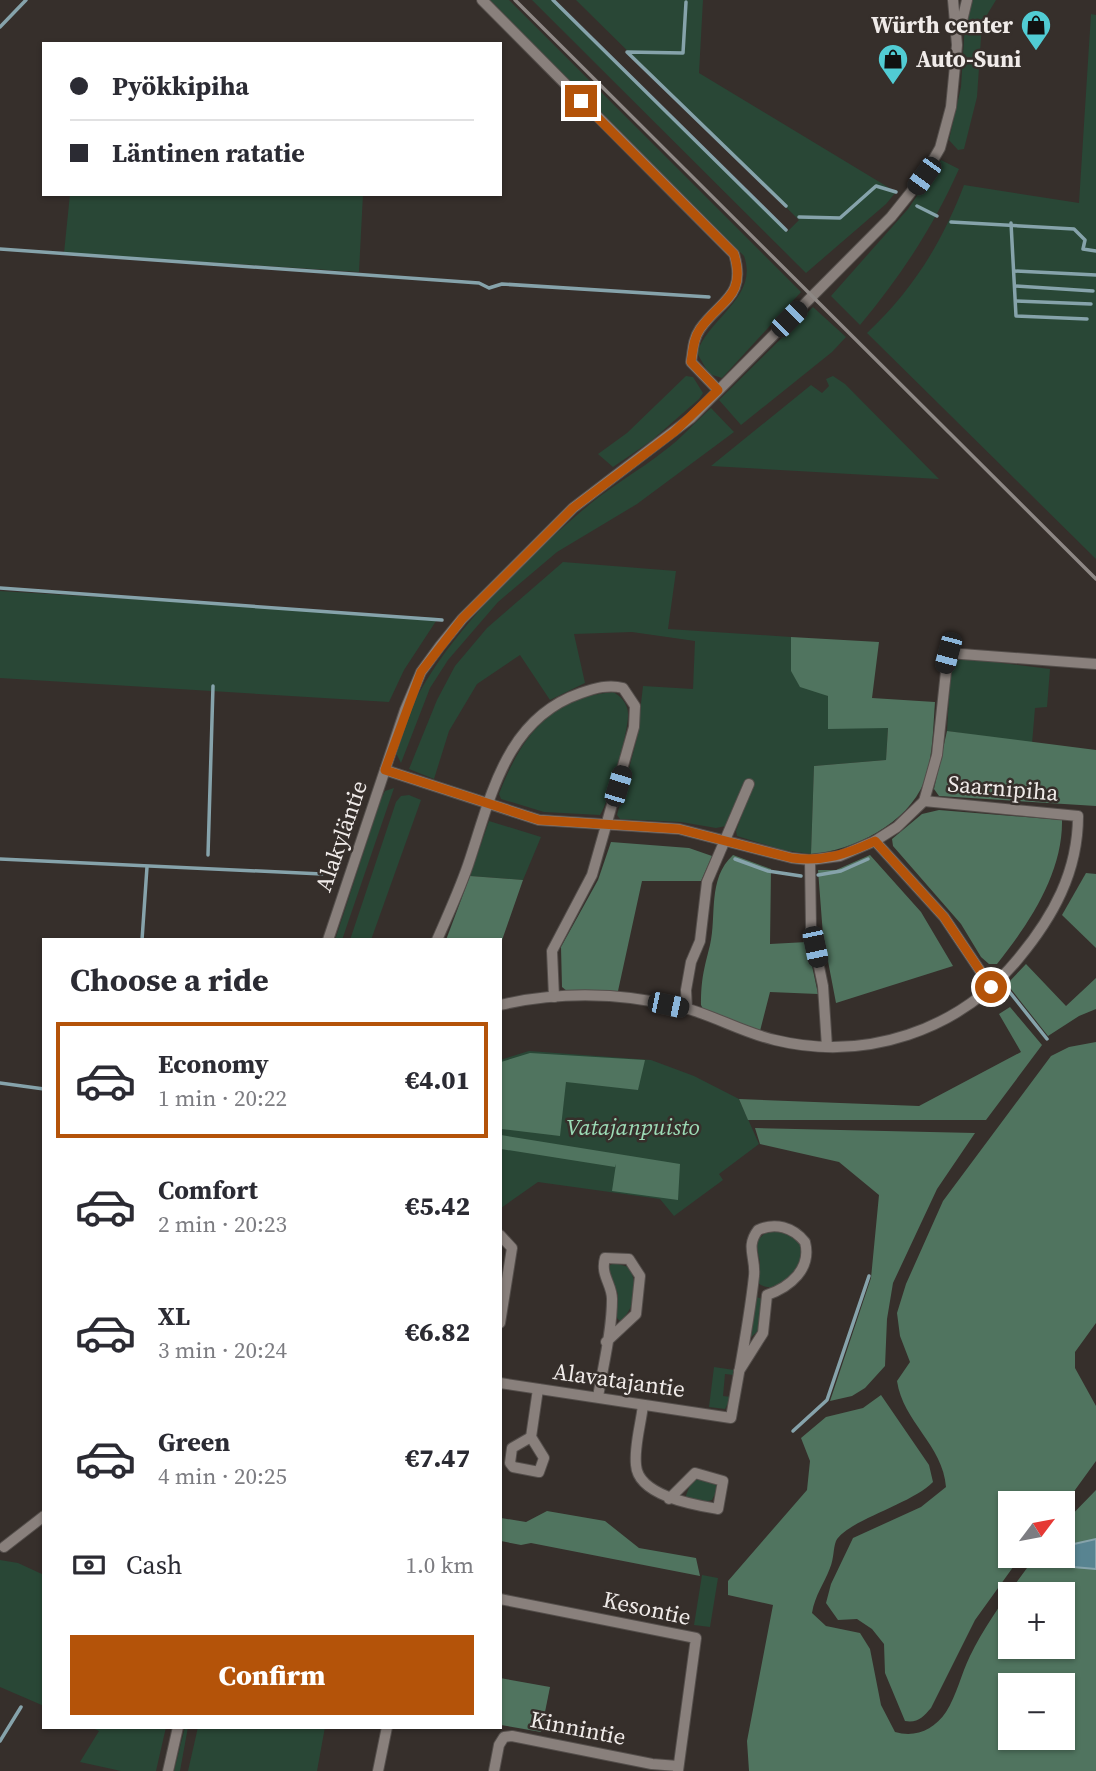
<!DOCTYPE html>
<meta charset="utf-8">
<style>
body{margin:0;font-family:"Source Serif 4",serif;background:#f7f7f7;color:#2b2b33;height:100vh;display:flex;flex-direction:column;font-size:26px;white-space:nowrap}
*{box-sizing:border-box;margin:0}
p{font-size:23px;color:#7c7c81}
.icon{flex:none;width:38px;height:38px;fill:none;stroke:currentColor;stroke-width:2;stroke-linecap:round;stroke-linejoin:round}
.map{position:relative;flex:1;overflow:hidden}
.details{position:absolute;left:42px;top:938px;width:460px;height:791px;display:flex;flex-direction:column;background:#fff;border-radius:0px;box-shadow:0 2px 5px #0004}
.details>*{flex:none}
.guide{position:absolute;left:42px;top:42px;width:460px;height:154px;border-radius:0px;box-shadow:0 2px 5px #0004;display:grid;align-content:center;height:154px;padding:0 28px;background:#fff}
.needle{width:46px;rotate:58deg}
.fabs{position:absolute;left:998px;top:1491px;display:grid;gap:14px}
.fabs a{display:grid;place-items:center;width:77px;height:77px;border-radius:0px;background:#fff;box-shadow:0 2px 5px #0004;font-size:35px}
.end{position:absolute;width:32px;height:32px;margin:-16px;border:9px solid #b45309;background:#fff;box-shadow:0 0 0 4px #fff}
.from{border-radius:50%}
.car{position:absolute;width:21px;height:42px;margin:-21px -10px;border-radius:9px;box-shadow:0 0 5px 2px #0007;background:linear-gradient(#222 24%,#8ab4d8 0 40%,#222 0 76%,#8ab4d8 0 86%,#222 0)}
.guide b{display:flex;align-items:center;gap:24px;height:66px;font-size:26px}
.guide b+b{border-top:2px solid #e1e1e2}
.guide i{width:18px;height:18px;background:#2b2b33}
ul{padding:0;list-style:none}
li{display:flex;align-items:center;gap:21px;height:116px;margin:0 14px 10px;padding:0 14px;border:4px solid transparent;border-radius:0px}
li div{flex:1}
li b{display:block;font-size:26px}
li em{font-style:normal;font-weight:800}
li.current{border-color:#b45309}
li>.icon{width:63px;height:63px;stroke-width:1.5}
h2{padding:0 28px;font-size:32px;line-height:84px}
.pay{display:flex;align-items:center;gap:18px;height:77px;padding:0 28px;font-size:26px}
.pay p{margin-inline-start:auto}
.action{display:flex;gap:14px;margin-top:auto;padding:14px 28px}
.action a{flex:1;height:80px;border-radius:0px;background:#b45309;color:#fff;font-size:28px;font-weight:800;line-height:80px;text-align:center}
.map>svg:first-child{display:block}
.green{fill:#294736}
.forest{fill:#50745f;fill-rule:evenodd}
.water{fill:#588491;stroke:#86a3ab;stroke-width:2}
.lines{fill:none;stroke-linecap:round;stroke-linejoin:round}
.stream{stroke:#86a3ab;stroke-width:3.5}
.minor-casing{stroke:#544e4b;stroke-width:12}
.minor{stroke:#89807c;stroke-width:10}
.rail{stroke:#8e8885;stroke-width:3.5}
.route{stroke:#b45309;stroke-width:9}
.labels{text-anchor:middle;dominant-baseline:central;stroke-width:5;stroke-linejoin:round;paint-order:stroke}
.poi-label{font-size:23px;font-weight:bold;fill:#f0ebe9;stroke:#362f2b;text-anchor:end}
.street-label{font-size:23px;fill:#f0ebe9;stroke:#362f2b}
.park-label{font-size:23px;font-style:italic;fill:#9cdbb6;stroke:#362f2b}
</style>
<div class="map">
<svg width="1096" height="1771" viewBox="0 0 1096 1771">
<rect width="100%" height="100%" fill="#362f2b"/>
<!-- green -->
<g class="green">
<path d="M490 0H509L801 292 722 378 709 374 697 353C708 318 759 297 744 256Z"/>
<polygon points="532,0 552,0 787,232 799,220 576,0 703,0 699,73 896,192 886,204 806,273"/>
<polygon points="973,0 996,0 982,23 977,97 964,149 958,150 949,140 961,87 965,23"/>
<path d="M1091 14 1096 15V559L867 333C912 291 942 243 964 185L1079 203Z"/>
<path d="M941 160 959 169C933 227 901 276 860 325L831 296 908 209Z"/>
<polygon points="70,194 363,194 359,272 64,253"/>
<polygon points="813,307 846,337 832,352 741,425 719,400"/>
<polygon points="686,376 693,377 703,393 699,399 651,441 613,467 598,454 627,433"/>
<polygon points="833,376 845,384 939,479 711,466 811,385 822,393 829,386 826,379"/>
<path d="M711 408 734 432 637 504 557 552 498 602 448 660 430 688 401 763 396 753C412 665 523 560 590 504 613 485 640 470 664 451 681 439 695 422 711 408Z"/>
<polygon points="563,562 676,571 668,629 791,637 791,671 828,696 888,727 886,760 814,766 811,854 783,850 737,836 736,831 752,787 726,826 716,828 681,822 620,819 617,815 637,738 643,686 693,689 695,641 632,632 574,634 585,683 550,700 520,655 477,684 449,731 434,779 409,769 437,700 455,666 487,628"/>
<polygon points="0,591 438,618 404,670 389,702 0,678"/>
<polygon points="962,658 1050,669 1047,707 1035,708 1032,744 947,731 951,664"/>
<path d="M613 692C621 696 628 704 628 714 629 730 609 802 600 815L544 812 501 799 499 794C520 739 549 698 613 692Z"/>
<polygon points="394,788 342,940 335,940 381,799 385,791"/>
<polygon points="409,795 421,800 371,940 350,940 396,802 401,796"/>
<polygon points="489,821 541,837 523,880 470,876"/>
<polygon points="529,1051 651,1060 694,1076 739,1099 759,1144 719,1174 723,1180 674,1216 660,1199 538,1182 501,1208 500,1060"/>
<path d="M781 1230 801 1242C801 1247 803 1255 801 1259 797 1276 774 1296 758 1283L760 1263 756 1242 767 1231Z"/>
<path d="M614 1263 629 1267C638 1283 636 1309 620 1321L615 1316 618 1294 607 1267Z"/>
<polygon points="756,1297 763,1299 759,1330 749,1339"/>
<polygon points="714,1367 734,1370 734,1375 725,1374 723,1396 731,1397 725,1409 709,1407"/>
<polygon points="697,1478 716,1484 718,1488 712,1500 705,1502 685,1498 690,1485"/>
<polygon points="0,1560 18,1563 44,1575 44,1706 0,1687"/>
<polygon points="702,1575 718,1578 710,1627 694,1625"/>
<polygon points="91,1727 166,1727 156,1771 121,1771 80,1762 99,1731"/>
<polygon points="185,1727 188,1727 180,1771 174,1771"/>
<polygon points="198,1727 325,1727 317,1771 188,1771"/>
</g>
<!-- forest -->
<g class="forest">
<path d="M791 637 879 642 872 698 935 702C933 728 933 758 924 782 908 823 853 851 811 854L814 766 886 760 888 728 828 729V696L800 687 791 671Z"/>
<polygon points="947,731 1096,750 1096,806 939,796 934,789"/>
<path d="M939 810 1062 820C1063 873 1029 924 997 964H989L981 957 961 924 893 846 892 839 922 814Z"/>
<polygon points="611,842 689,848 712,856 701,881 642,881 618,991 567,991 562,987 561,947 598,880"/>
<path d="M733 855 771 869 770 944 807 942 818 994 770 992 760 1031 703 1009 701 1005C701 979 704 969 710 945 717 916 707 879 733 855Z"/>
<polygon points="870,855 921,912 953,966 836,1003 823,935 818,870 836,870"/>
<polygon points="1086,873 1096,874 1096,948 1062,915"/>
<polygon points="470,876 523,880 501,943 500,940 446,940"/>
<polygon points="1026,964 1066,1006 1096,978 1096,1009 1079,1016 1048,1036 1007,984"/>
<polygon points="1010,1007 1042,1045 986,1120 748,1120 739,1099 919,1106 1021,1052 999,1014"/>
<path d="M1096 1042V1323L1075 1352V1368L1096 1406V1461L1062 1508V1503H1010V1556H1021L975 1620 931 1708C923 1717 918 1723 905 1721L885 1673 884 1644 872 1629 857 1619 838 1620 826 1603 831 1584 853 1538 921 1507 946 1487C943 1445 903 1422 897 1381L910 1362 900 1336 897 1313 906 1284 943 1201 1051 1056 1069 1047Z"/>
<polygon points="530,1053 645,1060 638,1090 566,1082 560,1136 501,1129 501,1062"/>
<polygon points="755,1128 975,1133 937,1189 893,1283 887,1319 885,1366 865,1388 852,1396 830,1401 871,1278 879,1195 839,1162 760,1144"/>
<polygon points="501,1135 680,1164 678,1200 612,1191 616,1164 615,1167 501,1149"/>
<path d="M881 1395 929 1465 933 1482C912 1504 846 1521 836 1541 833 1549 834 1559 830 1568 824 1584 815 1595 812 1613L826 1626 860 1633 870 1649 881 1705 895 1732C915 1738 934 1730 946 1712 957 1695 961 1674 970 1656 987 1621 1013 1587 1036 1556H1062V1525L1096 1490V1771H749L747 1741 773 1605 728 1595V1581L807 1490 810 1461 801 1438 826 1417 863 1408ZM1010 1594H1062V1647H1010ZM1010 1685H1062V1738H1010Z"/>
<polygon points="547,1511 605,1521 639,1548 696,1558 700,1576 531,1543 521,1545 501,1541 501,1518 526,1522"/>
<polygon points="500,1678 550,1687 541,1732 501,1725"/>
</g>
<!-- water -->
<polygon class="water" points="1096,1539 1096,1569 1073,1567 1061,1558 1063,1550 1074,1544"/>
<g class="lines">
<!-- stream -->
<g class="stream">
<polyline points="553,0 786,230"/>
<polyline points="686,2 683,53 627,52 786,206"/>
<polyline points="0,27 26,0"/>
<polyline points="917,206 937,216"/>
<polyline points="799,217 840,218 876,186 896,192"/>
<polyline points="951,222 1074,229 1085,240 1083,249 1096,251"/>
<polyline points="1011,223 1016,316 1087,319"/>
<polyline points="0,249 479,283 489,288 502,284 709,297"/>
<polyline points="1014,271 1096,275"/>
<polyline points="1015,286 1093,291"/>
<polyline points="1016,301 1091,304"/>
<polyline points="0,588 442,620"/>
<polyline points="208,855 213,686"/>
<polyline points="0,859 322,874"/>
<polyline points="735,859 768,871 801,876"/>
<polyline points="818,875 841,871 868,859"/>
<polyline points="142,940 147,867"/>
<polyline points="1008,990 1047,1039"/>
<polyline points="0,1083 44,1089"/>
<polyline points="793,1431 827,1400 869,1276"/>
<polyline points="0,1741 21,1707"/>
</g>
<!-- minor casing -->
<g class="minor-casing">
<g id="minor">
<path d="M482 0 734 254C747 297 720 300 700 329 693 339 693 350 691 362L718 390"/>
<polyline points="960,29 967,0"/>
<polyline points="385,770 539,820 679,829 792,858 810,860 840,856 875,841 897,827 924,801 937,755 948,653 1096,664"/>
<polyline points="875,841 944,917 991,987"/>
<polyline points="810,860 811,928 823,986 827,1047"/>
<polyline points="328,940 405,710 421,672 440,646 462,619 573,508 691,418 891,217 924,176 940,148 951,107 957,45 953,0"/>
<path d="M437 940C448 915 459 891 468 865 491 797 505 719 581 693 595 688 609 684 623 688L635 706 634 727 592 875 552 951 554 997"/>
<path d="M500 1005C561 991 625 993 685 1008 715 1016 744 1033 775 1040 865 1062 959 1031 1018 959 1053 917 1078 872 1078 816L924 801"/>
<polyline points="687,1009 686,990 691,962 700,941 707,882 749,784"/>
<polyline points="500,1235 512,1248 500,1323"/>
<path d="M500 1383 731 1418C739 1371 749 1323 754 1276 756 1257 745 1247 758 1230 775 1222 793 1227 805 1242 812 1269 790 1287 767 1295L763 1333 739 1371"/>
<path d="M598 1397C603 1366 612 1331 612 1299 612 1284 600 1275 605 1258L629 1259 640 1276 636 1314 606 1342"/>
<path d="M643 1405C641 1424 634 1446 636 1465 638 1496 695 1505 718 1509L723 1481 695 1473 669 1499"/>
<polyline points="531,1437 512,1448 510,1463 513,1467 539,1472 544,1458 531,1437 538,1389"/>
<polyline points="4,1547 44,1516"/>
<polyline points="500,1599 696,1638 678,1771"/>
<polyline points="168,1771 178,1727"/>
<polyline points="378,1771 387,1727"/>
<polyline points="494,1771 499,1745 504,1737 512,1736 652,1764 678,1766"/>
</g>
</g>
<!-- minor -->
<use href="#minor" class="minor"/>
<!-- rail -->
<polyline class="rail" points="515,0 1096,579"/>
</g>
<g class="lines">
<!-- route -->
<path class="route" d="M581 101 734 254C747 297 720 300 700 329 693 339 693 351 691 362L718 390 674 432 573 508 462 619 421 672 385 770 539 820 679 829 792 858C824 862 847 854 875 841L944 917 991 987"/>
</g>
<!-- icons -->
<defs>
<g id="shop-pin" transform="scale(1.575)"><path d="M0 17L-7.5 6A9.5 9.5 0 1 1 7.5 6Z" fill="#51ccd4" stroke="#362f2b"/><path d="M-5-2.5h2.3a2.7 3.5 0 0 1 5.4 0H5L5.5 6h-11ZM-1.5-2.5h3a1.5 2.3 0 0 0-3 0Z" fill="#111"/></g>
</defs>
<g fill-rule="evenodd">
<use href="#shop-pin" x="1036" y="25"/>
<use href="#shop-pin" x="893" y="59"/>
</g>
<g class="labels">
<!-- poi labels -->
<g class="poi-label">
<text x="1013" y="25">Würth center</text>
<text x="916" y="59" text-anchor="start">Auto-Suni</text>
</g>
<!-- street labels -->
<g class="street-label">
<text transform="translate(1003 788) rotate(5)">Saarnipiha</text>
<text transform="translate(341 836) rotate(-71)">Alakyläntie</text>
<text transform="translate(619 1380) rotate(8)">Alavatajantie</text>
<text transform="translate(647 1608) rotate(12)">Kesontie</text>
<text transform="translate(578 1728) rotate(11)">Kinnintie</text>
</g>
<!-- park labels -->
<g class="park-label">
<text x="633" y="1127">Vatajanpuisto</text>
</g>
</g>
</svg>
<div class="fabs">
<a><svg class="needle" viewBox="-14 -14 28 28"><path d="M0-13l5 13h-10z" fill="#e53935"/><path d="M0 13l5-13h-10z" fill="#7c7c81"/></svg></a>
<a>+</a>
<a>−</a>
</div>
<i class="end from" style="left:991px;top:987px"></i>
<i class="end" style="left:581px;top:101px"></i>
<i class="car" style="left:924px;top:176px;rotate:216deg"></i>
<i class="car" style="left:789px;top:319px;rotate:45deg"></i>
<i class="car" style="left:948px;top:653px;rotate:195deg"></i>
<i class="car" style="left:618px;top:786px;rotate:17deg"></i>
<i class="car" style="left:815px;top:947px;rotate:168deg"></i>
<i class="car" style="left:668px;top:1005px;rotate:102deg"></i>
<div class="guide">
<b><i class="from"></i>Pyökkipiha</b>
<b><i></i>Läntinen ratatie</b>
</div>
<section class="details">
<h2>Choose a ride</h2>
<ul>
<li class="current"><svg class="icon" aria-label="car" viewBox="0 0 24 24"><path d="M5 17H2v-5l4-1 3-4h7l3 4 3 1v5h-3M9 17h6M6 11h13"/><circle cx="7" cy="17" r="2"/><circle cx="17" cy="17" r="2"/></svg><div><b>Economy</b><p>1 min · 20:22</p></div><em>€4.01</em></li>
<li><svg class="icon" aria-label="car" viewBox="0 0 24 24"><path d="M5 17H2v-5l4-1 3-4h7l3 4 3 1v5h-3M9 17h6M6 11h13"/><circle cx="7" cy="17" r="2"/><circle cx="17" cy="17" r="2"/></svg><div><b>Comfort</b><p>2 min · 20:23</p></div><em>€5.42</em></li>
<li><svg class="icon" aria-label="car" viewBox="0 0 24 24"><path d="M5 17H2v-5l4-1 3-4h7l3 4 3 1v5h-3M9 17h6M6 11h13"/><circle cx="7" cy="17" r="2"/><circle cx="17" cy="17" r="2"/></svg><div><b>XL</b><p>3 min · 20:24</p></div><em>€6.82</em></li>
<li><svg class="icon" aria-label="car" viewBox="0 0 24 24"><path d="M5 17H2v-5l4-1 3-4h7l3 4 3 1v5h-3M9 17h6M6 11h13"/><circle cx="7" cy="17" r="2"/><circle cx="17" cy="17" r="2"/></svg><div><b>Green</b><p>4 min · 20:25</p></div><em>€7.47</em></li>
</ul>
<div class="pay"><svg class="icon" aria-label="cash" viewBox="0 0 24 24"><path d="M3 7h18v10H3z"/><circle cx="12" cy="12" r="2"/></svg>Cash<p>1.0 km</p></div>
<div class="action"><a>Confirm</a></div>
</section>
</div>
